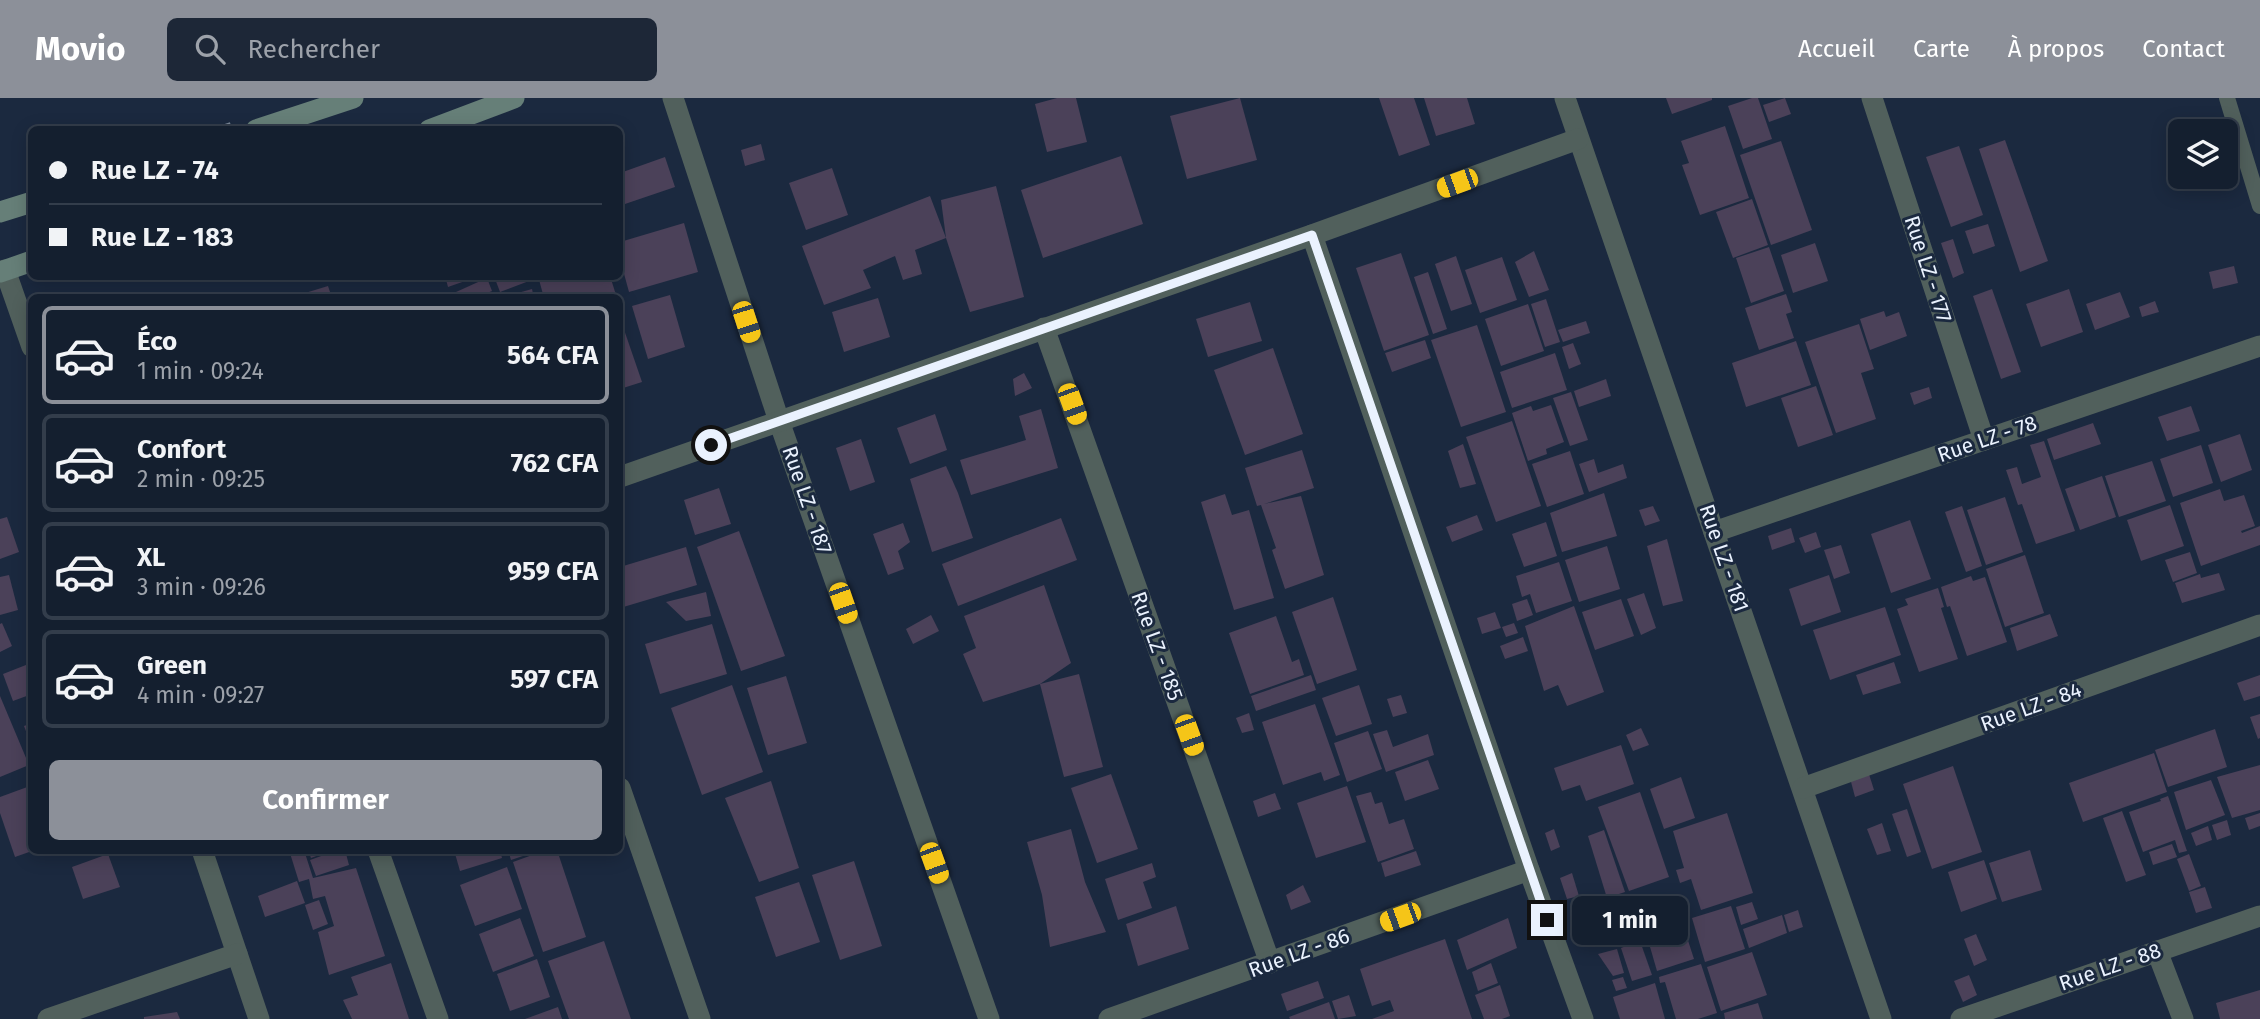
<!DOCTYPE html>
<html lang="fr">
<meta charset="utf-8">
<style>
body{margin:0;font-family:"Fira Sans",sans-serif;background:#1d2737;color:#f1f3f6;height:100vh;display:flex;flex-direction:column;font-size:26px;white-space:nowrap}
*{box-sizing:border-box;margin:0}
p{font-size:23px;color:#9da2aa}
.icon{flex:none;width:38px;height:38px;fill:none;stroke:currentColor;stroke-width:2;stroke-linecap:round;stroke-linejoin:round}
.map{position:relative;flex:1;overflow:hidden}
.side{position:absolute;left:28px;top:196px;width:595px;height:560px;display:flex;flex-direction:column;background:#141f2f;border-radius:10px;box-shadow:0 4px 18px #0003,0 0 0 2px #333d4b}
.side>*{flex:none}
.banner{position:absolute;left:28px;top:28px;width:595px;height:154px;border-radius:10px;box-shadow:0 4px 18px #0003,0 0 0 2px #333d4b;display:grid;align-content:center;height:154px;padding:0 21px;background:#141f2f}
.tools{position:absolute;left:2168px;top:21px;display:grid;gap:14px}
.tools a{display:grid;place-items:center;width:70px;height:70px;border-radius:10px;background:#141f2f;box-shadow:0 4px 18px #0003,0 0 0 2px #333d4b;font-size:35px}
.end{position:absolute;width:32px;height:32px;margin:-16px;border:9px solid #eaf2fe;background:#111;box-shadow:0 0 0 4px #111}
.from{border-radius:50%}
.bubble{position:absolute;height:49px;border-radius:10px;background:#141f2f;box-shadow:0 4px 18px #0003,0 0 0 2px #333d4b;font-size:23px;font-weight:700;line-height:49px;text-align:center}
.car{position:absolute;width:21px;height:42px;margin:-21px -10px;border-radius:9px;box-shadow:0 0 5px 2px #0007;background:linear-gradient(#f5c518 24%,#345 0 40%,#f5c518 0 76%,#345 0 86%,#f5c518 0)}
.banner b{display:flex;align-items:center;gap:24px;height:66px;font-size:26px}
.banner b+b{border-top:2px solid #333d4b}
.banner i{width:18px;height:18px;background:#f1f3f6}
ul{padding:12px 0 0;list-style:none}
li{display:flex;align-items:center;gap:21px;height:98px;margin:0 14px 10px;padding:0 7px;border:4px solid #333d4b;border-radius:10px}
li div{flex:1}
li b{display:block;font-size:26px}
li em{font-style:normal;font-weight:700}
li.on{border-color:#8c9099}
li>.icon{width:63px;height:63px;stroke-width:1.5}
.cta{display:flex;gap:14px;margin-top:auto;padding:14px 21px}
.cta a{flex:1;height:80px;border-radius:10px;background:#8c9099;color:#fff;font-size:28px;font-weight:700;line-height:80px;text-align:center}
header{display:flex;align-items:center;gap:42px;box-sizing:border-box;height:98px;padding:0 35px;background:#8c9099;color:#fff}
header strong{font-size:33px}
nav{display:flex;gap:38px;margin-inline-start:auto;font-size:24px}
.search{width:490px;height:63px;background:#1d2737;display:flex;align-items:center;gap:18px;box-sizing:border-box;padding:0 24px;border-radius:10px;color:#9da2aa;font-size:26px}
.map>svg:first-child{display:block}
.building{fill:#4b4159}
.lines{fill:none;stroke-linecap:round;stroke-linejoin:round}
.path{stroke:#7a8697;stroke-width:4.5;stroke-dasharray:7 3.5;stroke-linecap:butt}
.lane{stroke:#51605c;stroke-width:16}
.street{stroke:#51605c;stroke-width:21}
.secondary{stroke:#667f78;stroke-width:21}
.route{stroke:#eaf2fe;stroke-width:9}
.labels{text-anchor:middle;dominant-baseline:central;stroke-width:6;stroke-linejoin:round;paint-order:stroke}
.street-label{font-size:21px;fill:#eaf2fe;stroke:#1b293f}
</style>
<header>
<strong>Movio</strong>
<div class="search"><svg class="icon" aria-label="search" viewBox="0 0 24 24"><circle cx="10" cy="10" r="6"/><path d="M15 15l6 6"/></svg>Rechercher</div>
<nav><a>Accueil</a><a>Carte</a><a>À propos</a><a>Contact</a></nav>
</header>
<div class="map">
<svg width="2260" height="921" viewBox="0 0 2260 921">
<rect width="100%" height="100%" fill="#1b293f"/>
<!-- building -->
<g class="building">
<polygon points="1057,0 1076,0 1087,44 1047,54 1035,6"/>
<polygon points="1240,0 1257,62 1187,81 1170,18"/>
<polygon points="1379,0 1414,0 1430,47 1399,58"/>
<polygon points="1424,0 1467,0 1475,26 1436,38"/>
<polygon points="1666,0 1712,0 1712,2 1672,16"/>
<polygon points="1752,0 1758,0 1772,41 1743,51 1728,8"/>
<polygon points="1785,0 1791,16 1769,24 1763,7"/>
<polygon points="1725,28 1749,100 1700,117 1682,67 1689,65 1681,43"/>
<polygon points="2005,42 2048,163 2020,174 1979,51"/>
<polygon points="1781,43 1812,132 1771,147 1740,57"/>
<polygon points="761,46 765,62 745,68 741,52"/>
<polygon points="1959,48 1983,117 1951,129 1926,59"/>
<polygon points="1121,58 1143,126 1043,160 1021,92"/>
<polygon points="665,59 675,89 625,106 620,89 620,75"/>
<polygon points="832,70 848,117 806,132 789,85"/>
<polygon points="996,88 1024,199 970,214 946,140 941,102"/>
<polygon points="930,98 946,140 915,152 922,176 903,182 895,158 863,172 871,190 824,207 802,148"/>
<polygon points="1752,101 1768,147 1733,160 1716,114"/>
<polygon points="684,125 698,174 629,194 620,161 620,144"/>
<polygon points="1988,126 1995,148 1973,156 1965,133"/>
<polygon points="1953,141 1964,175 1953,180 1941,145"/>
<polygon points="1815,145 1828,183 1793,195 1781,157"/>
<polygon points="1769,149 1784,193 1751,205 1736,160"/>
<polygon points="1534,153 1549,192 1529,199 1515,164"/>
<polygon points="1401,155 1429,237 1384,253 1356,170"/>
<polygon points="1456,158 1472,206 1451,213 1435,166"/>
<polygon points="1502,159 1517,202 1480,215 1465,172"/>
<polygon points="2234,168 2238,185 2213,191 2209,174"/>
<polygon points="1428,174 1447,231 1433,236 1414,179"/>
<polygon points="445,178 467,178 468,182 448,189"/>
<polygon points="494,178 528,178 529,183 500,194"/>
<polygon points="538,178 610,178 617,200 544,200"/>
<polygon points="487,180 492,193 476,200 458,200 456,194"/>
<polygon points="328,188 332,200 292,200 292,199"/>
<polygon points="532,191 534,200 504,200 504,199"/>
<polygon points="1992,191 2021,274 2001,281 1973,198"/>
<polygon points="2069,191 2083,234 2041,249 2026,206"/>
<polygon points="2120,194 2130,219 2095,232 2086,206"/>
<polygon points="1786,196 1792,214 1786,216 1794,240 1759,252 1745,210"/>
<polygon points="670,197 685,249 648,261 632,208"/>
<polygon points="878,200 890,239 844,254 832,214"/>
<polygon points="1546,201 1560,244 1545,249 1531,206"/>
<polygon points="2155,203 2159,214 2142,219 2139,209"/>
<polygon points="1250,204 1262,243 1208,259 1196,221"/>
<polygon points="1528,206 1544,253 1501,268 1485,221"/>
<polygon points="1884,213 1886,219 1899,214 1907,238 1870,252 1860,221"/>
<polygon points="620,220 642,284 620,291"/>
<polygon points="1586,223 1590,235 1563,244 1558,232"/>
<polygon points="1859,226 1874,271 1861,275 1876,321 1836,335 1805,244"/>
<polygon points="1477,227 1506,314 1461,329 1431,242"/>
<polygon points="1425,242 1431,260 1392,274 1385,255"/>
<polygon points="1796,243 1811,287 1746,309 1732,265"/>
<polygon points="1573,245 1581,266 1569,271 1562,249"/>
<polygon points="1273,250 1303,336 1245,357 1214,272"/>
<polygon points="1555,255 1567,292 1512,310 1500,274"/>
<polygon points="1024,275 1032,290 1015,298 1013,281"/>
<polygon points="1606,281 1611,298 1579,309 1574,293"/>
<polygon points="1816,288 1833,337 1798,349 1781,300"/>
<polygon points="1929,289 1932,300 1914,307 1910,295"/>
<polygon points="1571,294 1588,342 1570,348 1553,300"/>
<polygon points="1551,307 1564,344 1546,351 1547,356 1528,363 1512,315 1531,308 1533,313"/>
<polygon points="2191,308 2200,333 2167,343 2158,319"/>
<polygon points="1041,311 1058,370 971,397 960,362 1026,342 1019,318"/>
<polygon points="935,316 947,352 910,366 897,330"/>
<polygon points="1512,323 1541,408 1496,424 1466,339"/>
<polygon points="2093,325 2101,346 2054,362 2047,341"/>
<polygon points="2240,336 2252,372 2221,384 2208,347"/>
<polygon points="861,341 875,384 850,393 836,350"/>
<polygon points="2044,343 2075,433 2036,446 2022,406 2018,407 2006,372 2017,369 2022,386 2041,379 2030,347"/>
<polygon points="1463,346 1476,386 1460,390 1448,353"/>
<polygon points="2201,347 2213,385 2173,399 2160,361"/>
<polygon points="1302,352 1314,390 1264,406 1301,398 1324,477 1285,491 1272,452 1276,450 1261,407 1257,408 1245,370"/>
<polygon points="1570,353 1584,396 1547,409 1532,366"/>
<polygon points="1594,361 1598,375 1623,366 1627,380 1589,394 1579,366"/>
<polygon points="2152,363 2166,403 2119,419 2105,378"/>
<polygon points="946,368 958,395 973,440 932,454 910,381"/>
<polygon points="2102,378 2116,419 2080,432 2065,391"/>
<polygon points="719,390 731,426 695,437 684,402"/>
<polygon points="2220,391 2224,403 2244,397 2255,428 2241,433 2242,435 2260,428 2260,447 2201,468 2180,405"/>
<polygon points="1604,395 1617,438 1562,454 1550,415"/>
<polygon points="1225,396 1232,417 1249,412 1274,500 1234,512 1201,404"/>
<polygon points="2005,399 2023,454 1986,467 1967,412"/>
<polygon points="2170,407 2184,448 2141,463 2127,422"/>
<polygon points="1653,408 1660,423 1645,428 1639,412"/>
<polygon points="1962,408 1982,468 1966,474 1945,414"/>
<polygon points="1477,417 1483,432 1452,444 1446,429"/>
<polygon points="7,419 19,454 0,461 0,421"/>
<polygon points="1061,420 1077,462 958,508 942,466"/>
<polygon points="1910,422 1931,481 1891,495 1871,436"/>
<polygon points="1546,424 1557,458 1524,469 1512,436"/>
<polygon points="903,425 910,444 898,453 904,471 888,477 873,436"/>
<polygon points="1791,430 1795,444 1772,452 1768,438"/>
<polygon points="739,433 785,558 741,573 697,449"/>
<polygon points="1816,434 1821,449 1805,455 1799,440"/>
<polygon points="1667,441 1683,503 1663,508 1647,448"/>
<polygon points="1841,447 1850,475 1834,481 1824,452"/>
<polygon points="1607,448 1620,491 1579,504 1565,462"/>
<polygon points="686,449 697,487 620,510 620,469"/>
<polygon points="2190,454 2197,475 2173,484 2165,462"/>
<polygon points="2025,457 2044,515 2005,529 1986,471"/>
<polygon points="1559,464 1572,503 1536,515 1530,496 1522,499 1516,478"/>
<polygon points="2219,475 2225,492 2182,505 2175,485 2200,476 2201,480"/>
<polygon points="9,477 18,512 0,517 0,479"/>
<polygon points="1829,477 1841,514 1801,528 1789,491"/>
<polygon points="1971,478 1973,483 1985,479 2007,544 1967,558 1950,508 1947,509 1941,489"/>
<polygon points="1044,487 1071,565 1040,586 983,604 963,556 976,550 964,518"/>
<polygon points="1938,490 1944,509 1941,510 1958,561 1919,574 1897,511 1908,507 1905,501"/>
<polygon points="706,494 711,518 686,523 666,504"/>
<polygon points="1644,495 1656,530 1641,537 1627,501"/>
<polygon points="1333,499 1357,572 1317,586 1292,514"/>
<polygon points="1527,501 1533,517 1517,523 1512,506"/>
<polygon points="1621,501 1634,538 1595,552 1582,514"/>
<polygon points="1574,508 1604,594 1567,608 1558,587 1544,593 1525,528"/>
<polygon points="1885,509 1901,557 1830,582 1813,532"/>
<polygon points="1495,514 1501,530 1482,536 1477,520"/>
<polygon points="2050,516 2058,538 2017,553 2010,530"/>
<polygon points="931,517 939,533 913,546 906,531"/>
<polygon points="1276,518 1292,564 1299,561 1304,577 1250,596 1229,535"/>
<polygon points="2,525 12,548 0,554 0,526"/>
<polygon points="1514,525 1518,535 1506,539 1502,529"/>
<polygon points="712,526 727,576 660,596 645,546"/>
<polygon points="1523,539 1528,553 1505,561 1500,548"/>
<polygon points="1894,564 1901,585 1863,597 1856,577"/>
<polygon points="31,565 32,596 13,603 3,576"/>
<polygon points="1079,576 1103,669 1064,679 1040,586"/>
<polygon points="1311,577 1316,592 1256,613 1251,598"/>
<polygon points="2260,577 2260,598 2244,603 2237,585"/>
<polygon points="786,578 807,645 768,657 747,590"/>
<polygon points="732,587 763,674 702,697 671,610"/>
<polygon points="1359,587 1372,626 1336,638 1322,600"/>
<polygon points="1401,597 1407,615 1393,619 1387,601"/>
<polygon points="0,598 29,667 0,679"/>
<polygon points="1315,606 1340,677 1324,683 1321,674 1283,687 1262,624"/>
<polygon points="1249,615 1254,632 1242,635 1236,620"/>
<polygon points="2260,616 2260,640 2258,641 2250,619"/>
<polygon points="32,625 32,646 31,646 24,628"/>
<polygon points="1641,630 1649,647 1633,653 1626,637"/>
<polygon points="2215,631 2227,669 2168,689 2155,652"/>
<polygon points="1387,632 1393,649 1428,636 1434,657 1386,674 1373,636"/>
<polygon points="1368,633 1382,671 1347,684 1334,645"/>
<polygon points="1621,647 1634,686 1586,703 1580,687 1562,693 1554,670"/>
<polygon points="2154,655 2167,694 2083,724 2069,685"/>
<polygon points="1428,662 1439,691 1405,703 1395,674"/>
<polygon points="2260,667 2260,712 2232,720 2217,679"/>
<polygon points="1953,668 1982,754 1932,771 1903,686"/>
<polygon points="1868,673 1874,692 1855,699 1850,680"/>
<polygon points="1111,676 1138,751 1097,765 1071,690"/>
<polygon points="1681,679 1695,720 1664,731 1650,691"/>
<polygon points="2211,682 2225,717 2186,732 2174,694"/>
<polygon points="771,683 799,770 759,784 725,700"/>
<polygon points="30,688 32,753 15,759 0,715 0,699"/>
<polygon points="1347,688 1366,744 1316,760 1297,705"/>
<polygon points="1371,694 1375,706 1382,704 1389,726 1404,721 1414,751 1378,764 1356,698"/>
<polygon points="1640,694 1669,779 1629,793 1598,709"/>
<polygon points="1275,695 1281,711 1258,719 1253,703"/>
<polygon points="2168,698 2187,753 2179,755 2175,742 2143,754 2129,714 2161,703 2160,701"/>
<polygon points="1907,711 1921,754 1907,759 1892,716"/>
<polygon points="2122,713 2146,777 2126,784 2103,720"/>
<polygon points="1727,715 1753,795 1701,812 1691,781 1680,785 1676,772 1684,770 1673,733"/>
<polygon points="2260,715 2260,728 2249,732 2245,720"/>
<polygon points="2227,722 2231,737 2217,742 2212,727"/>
<polygon points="1882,725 1891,753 1877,757 1867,731"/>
<polygon points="2208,728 2212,742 2196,748 2191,735"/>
<polygon points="1071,731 1085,784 1106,834 1050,849 1042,797 1027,744"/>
<polygon points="1554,731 1560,749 1551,753 1545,735"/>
<polygon points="1604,732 1625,794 1607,800 1588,738"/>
<polygon points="2172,746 2177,759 2153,767 2149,754"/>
<polygon points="289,752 304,752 313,780 356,770 385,858 329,877 318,834 334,828 325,798 313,801 309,781 299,784"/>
<polygon points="308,752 330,752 330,753 311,760"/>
<polygon points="338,752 345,752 349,767 316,778 310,762"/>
<polygon points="454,752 500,752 502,760 460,773"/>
<polygon points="508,752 538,752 538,753 511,762"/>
<polygon points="546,752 557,752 586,839 543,854 513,764"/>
<polygon points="2030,752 2042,792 2002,804 1989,765"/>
<polygon points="1416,753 1421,767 1385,779 1381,765"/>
<polygon points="108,756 120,789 83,801 72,769"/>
<polygon points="2189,756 2201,788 2189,793 2177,761"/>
<polygon points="1984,762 1997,801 1961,814 1948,774"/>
<polygon points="854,763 882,848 840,862 812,777"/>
<polygon points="1152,765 1156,779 1143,784 1152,810 1118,822 1105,781"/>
<polygon points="507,769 522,811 475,828 460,787"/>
<polygon points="1572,775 1579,798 1567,801 1560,780"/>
<polygon points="297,783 305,805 265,819 258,798"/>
<polygon points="799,784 820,844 776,859 755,799"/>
<polygon points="1303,787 1311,804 1291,812 1286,797"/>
<polygon points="2205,789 2212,810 2196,815 2189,794"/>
<polygon points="319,802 328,826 313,832 305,807"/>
<polygon points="1752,804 1758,821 1741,827 1736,809"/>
<polygon points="1176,808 1189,851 1138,868 1126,826"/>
<polygon points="1731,808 1745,851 1705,864 1692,820"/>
<polygon points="1798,812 1803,829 1789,834 1784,817"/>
<polygon points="1782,817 1787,835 1749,850 1743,831"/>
<polygon points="520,820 534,858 493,874 479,836"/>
<polygon points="1508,820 1517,850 1467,872 1457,842"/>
<polygon points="1682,824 1694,861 1657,873 1646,835"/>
<polygon points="1976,836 1987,862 1974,868 1964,841"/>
<polygon points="1445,841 1472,921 1372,921 1394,913 1390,902 1372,908 1360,871"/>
<polygon points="604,843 631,921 569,921 548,863"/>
<polygon points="1640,843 1652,877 1632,883 1621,850"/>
<polygon points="1617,851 1624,875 1613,878 1598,856"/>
<polygon points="1752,854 1767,897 1721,913 1707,869"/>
<polygon points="537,861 550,899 510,913 497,876"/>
<polygon points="391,865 409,921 352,921 343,902 358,897 351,879"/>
<polygon points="1491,865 1498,885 1478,893 1472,874"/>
<polygon points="1701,866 1717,915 1698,921 1676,921 1665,884 1660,885 1659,879"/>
<polygon points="1969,877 1977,897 1963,904 1954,883"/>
<polygon points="1623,879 1627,890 1616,893 1612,882"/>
<polygon points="1318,883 1324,900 1287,913 1281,896"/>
<polygon points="1655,885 1665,921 1620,921 1613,899"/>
<polygon points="1500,887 1510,918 1502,921 1484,921 1475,897"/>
<polygon points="2260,892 2260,921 2220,921 2216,905"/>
<polygon points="1349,897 1356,918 1338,921 1332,903"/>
<polygon points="1329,904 1335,921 1290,921 1289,919"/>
<polygon points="1758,905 1763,921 1725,921 1724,915"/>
<polygon points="558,909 562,921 525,921"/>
<polygon points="177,914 180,921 144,921 144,919"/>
</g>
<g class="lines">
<!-- path -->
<polyline class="path" points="214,32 232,26"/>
<!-- lane -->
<polyline class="lane" points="2227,0 2260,108"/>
<!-- street -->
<g class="street">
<polyline points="673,0 779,323 989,921"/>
<polyline points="1565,0 1881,921"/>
<polyline points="1872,0 1984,342"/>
<polyline points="1312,137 1529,772 1583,921"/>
<polyline points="5,172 32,249"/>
<polyline points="1044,230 1270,865"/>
<polyline points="620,379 1312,137 1578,41"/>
<polyline points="1714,434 2260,248"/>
<polyline points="620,690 700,921"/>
<polyline points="1803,690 2260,527"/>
<polyline points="202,752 259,921"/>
<polyline points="378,752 438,921"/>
<polyline points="2157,853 2183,921"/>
<polyline points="48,921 237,856"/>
<polyline points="1109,921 1529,772"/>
<polyline points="1961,921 2260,818"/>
</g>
<!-- secondary -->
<g class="secondary">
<polyline points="256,32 353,0"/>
<polyline points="429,32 514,0"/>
<polyline points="0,114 32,104"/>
<polyline points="0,174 32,163"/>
</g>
</g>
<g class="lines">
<!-- route -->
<polyline class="route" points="711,347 1312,137 1547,822"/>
</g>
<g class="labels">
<!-- street labels -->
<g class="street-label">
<text transform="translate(1928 171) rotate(72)">Rue LZ - 177</text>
<text transform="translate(1987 341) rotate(-19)">Rue LZ - 78</text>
<text transform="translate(807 402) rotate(71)">Rue LZ - 187</text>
<text transform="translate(1724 460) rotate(71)">Rue LZ - 181</text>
<text transform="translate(1157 548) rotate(70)">Rue LZ - 185</text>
<text transform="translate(2031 609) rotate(-20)">Rue LZ - 84</text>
<text transform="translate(1299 855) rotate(-20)">Rue LZ - 86</text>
<text transform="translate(2110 869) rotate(-19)">Rue LZ - 88</text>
</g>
</g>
</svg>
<div class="tools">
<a><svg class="icon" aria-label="layers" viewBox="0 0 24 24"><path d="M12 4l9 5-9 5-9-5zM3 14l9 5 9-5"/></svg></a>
</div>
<i class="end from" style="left:711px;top:347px"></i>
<i class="end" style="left:1547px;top:822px"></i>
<div class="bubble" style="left:1572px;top:798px;width:116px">1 min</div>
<i class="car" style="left:1457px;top:85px;rotate:250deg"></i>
<i class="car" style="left:746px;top:224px;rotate:162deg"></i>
<i class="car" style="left:1072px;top:306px;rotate:160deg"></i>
<i class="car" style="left:843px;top:505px;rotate:161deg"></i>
<i class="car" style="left:1189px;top:637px;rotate:160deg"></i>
<i class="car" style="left:934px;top:765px;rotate:160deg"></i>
<i class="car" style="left:1400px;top:819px;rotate:250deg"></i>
<div class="banner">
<b><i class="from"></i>Rue LZ - 74</b>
<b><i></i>Rue LZ - 183</b>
</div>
<section class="side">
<ul>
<li class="on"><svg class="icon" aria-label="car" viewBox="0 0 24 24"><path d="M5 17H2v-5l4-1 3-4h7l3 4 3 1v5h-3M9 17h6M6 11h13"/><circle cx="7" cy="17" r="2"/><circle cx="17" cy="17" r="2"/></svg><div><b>Éco</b><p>1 min · 09:24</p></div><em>564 CFA</em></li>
<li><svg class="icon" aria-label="car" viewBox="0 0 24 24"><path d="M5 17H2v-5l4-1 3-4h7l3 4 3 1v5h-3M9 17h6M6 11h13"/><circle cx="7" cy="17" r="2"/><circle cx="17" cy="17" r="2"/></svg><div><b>Confort</b><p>2 min · 09:25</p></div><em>762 CFA</em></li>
<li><svg class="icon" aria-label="car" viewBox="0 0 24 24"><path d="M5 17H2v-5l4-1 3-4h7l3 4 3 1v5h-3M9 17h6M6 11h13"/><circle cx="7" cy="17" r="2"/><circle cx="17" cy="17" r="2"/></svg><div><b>XL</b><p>3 min · 09:26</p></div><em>959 CFA</em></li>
<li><svg class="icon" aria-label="car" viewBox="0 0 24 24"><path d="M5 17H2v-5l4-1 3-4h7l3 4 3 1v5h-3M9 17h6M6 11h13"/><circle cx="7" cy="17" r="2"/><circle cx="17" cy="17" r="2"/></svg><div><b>Green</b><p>4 min · 09:27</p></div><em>597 CFA</em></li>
</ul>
<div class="cta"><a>Confirmer</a></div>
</section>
</div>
